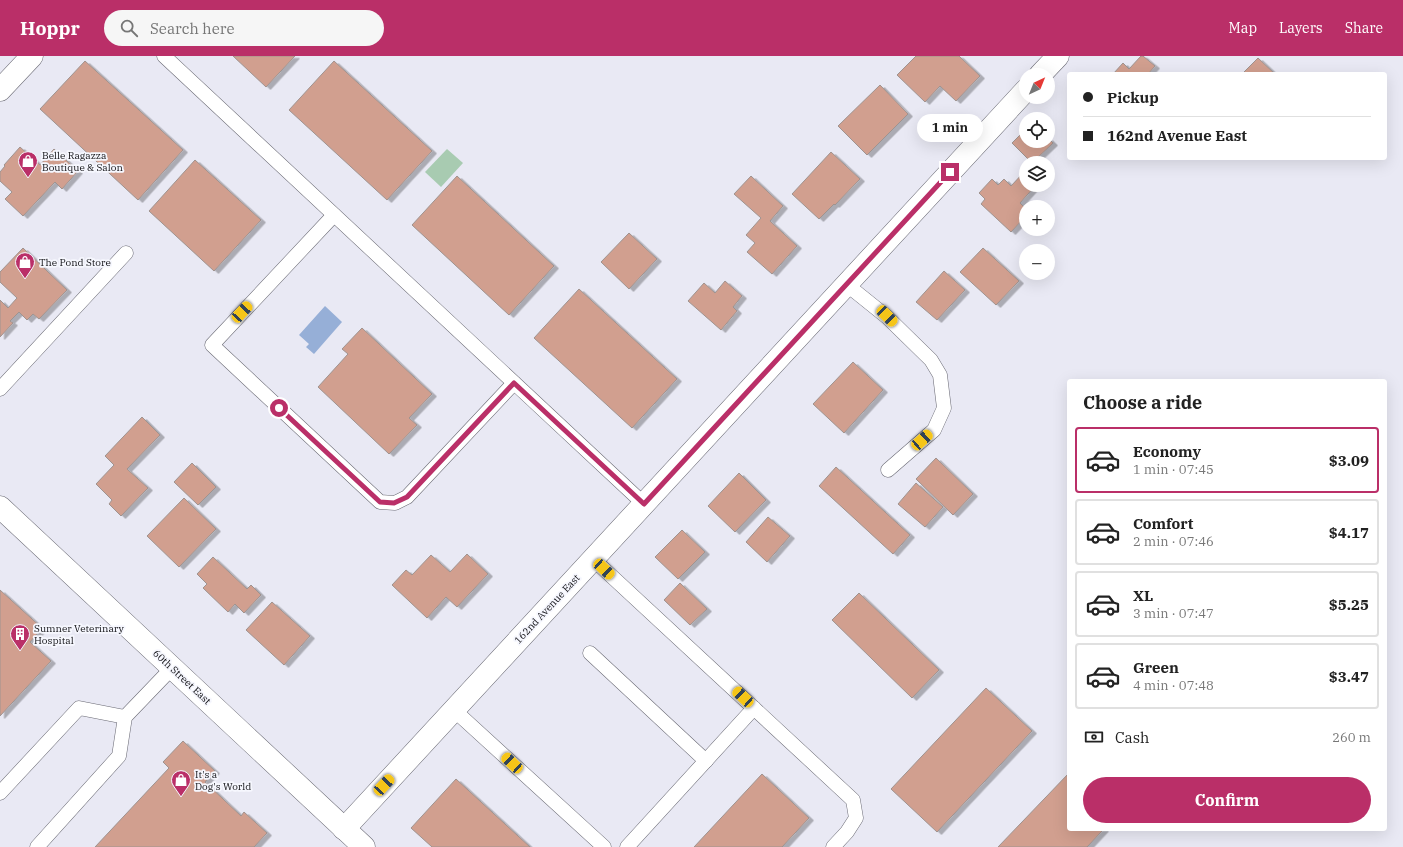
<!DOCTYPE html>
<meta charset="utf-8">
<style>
body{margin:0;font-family:"IBM Plex Serif",serif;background:#f6f6f6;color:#222;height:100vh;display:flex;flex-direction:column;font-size:15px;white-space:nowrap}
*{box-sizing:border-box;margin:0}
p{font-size:13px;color:#767676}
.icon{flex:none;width:22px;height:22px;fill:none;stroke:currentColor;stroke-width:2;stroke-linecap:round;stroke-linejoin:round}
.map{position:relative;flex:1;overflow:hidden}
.side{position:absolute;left:1067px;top:323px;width:320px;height:452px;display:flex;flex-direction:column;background:#fff;border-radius:4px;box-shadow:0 4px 16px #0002}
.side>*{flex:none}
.banner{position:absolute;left:1067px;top:16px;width:320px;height:88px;border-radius:4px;box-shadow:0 4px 16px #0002;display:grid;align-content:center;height:88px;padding:0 16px;background:#fff}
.needle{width:26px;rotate:43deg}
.tools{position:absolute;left:1019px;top:12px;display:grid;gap:8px}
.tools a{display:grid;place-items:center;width:36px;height:36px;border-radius:50%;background:#fff;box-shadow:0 4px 16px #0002;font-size:20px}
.end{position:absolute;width:18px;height:18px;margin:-9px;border:5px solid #ba2f68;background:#fff;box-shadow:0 0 0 2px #fff}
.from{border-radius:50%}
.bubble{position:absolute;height:28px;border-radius:14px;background:#fff;box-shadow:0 4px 16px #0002;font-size:13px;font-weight:700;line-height:28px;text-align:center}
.car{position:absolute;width:12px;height:24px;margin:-12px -6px;border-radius:5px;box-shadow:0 0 3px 1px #0007;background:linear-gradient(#f5c518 24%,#345 0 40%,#f5c518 0 76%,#345 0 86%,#f5c518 0)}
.banner b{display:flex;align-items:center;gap:14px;height:38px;font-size:15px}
.banner b+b{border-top:1px solid #e0e0e0}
.banner i{width:10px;height:10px;background:#222}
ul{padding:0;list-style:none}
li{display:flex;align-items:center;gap:12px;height:66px;margin:0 8px 6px;padding:0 8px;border:2px solid #e0e0e0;border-radius:4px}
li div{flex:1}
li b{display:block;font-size:15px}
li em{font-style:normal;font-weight:700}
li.selected{border-color:#ba2f68}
li>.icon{width:36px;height:36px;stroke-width:1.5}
h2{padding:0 16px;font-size:18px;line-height:48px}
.pay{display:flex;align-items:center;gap:10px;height:44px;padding:0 16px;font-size:15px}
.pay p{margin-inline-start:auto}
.primary-button{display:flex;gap:8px;margin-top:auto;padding:8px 16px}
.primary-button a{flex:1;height:46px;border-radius:24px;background:#ba2f68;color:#fff;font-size:16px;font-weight:700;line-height:46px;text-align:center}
header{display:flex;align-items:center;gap:24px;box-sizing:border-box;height:56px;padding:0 20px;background:#ba2f68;color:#fff}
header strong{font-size:19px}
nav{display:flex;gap:22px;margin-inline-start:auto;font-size:14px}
.search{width:280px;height:36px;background:#f6f6f6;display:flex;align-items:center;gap:10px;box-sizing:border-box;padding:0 14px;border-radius:22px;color:#767676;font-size:15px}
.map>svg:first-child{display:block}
.green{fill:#a8cbb1}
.water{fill:#96afd7}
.building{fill:#d19f8f;stroke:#9f938f;filter:url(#shadow)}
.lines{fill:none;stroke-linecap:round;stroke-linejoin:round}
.service-casing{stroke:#6a6a74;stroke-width:15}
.minor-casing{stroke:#6a6a74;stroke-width:23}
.tertiary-casing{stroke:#6a6a74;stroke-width:23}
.service{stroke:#fff;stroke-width:14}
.minor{stroke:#fff;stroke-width:22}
.tertiary{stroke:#fff;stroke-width:22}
.route{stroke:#ba2f68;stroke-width:5}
.labels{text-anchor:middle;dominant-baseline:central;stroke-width:3.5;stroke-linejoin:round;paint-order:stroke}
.poi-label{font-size:10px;fill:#111115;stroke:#f6f7fe;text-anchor:start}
.street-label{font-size:10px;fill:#111115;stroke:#f6f7fe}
</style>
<header>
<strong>Hoppr</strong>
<div class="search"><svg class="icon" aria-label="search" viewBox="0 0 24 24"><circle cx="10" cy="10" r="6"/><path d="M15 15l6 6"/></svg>Search here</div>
<nav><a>Map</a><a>Layers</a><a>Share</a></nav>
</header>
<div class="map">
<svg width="1403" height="791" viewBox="0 0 1403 791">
<defs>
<filter id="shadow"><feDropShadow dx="4.5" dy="2.5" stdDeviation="0" flood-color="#0004"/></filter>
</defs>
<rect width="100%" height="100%" fill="#e9e9f4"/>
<!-- green -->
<polygon class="green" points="447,93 463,107 441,131 425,116"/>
<!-- water -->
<polygon class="water" points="325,250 342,266 314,298 306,291 309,288 299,279"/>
<!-- building -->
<g class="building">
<polygon points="233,0 295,0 266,31"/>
<polygon points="916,0 959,0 980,20 956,45 940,30 925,46 897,19"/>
<polygon points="1141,0 1143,0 1155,10 1148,18 1113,18 1123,7 1129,13"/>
<polygon points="1258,2 1275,18 1242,18"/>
<polygon points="85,5 183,94 138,144 40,53"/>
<polygon points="334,5 432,95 387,144 289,54"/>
<polygon points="880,29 908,58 867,99 838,70"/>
<polygon points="1026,73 1026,85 1048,85 1048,82 1053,87 1032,107 1012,87"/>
<polygon points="20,91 40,109 54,93 78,115 62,133 55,126 23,160 5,143 12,136 0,125 0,116 5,110 4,109"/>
<polygon points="831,96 860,123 835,149 834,148 819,163 792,138"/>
<polygon points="195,104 261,164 214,215 149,155"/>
<polygon points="1025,115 1026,116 1026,129 1036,129 1020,147 1026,153 1026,160 1011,176 981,148 985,143 979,137 992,123 998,129 1004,123 1011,130"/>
<polygon points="457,120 554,210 509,259 412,169"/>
<polygon points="751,120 783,150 770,165 797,190 772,218 747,196 755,187 746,179 761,162 734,138"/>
<polygon points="629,177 657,203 629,233 601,206"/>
<polygon points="23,192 67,234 39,263 33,258 27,264 19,256 10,265 13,267 0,281 0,244 8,252 17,242 0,226 0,216"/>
<polygon points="983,192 1019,225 996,249 960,216"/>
<polygon points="944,215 965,234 937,264 916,246"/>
<polygon points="725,225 742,240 733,251 737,255 721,274 688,245 704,227 715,237"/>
<polygon points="579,233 677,323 632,372 534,282"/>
<polygon points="362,272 432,338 409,362 417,369 389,398 318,331 348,298 342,293"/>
<polygon points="853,306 883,334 844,377 813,348"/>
<polygon points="142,361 160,379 127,413 148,432 121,460 109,448 112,444 96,428 114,409 105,400"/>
<polygon points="936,402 973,438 953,459 916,423"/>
<polygon points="192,407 216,431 198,449 174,426"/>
<polygon points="836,411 910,479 893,498 819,430"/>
<polygon points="739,417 766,444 735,476 708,450"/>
<polygon points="916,427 943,451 925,471 898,448"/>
<polygon points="184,442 216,473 179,511 147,480"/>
<polygon points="768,461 790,480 767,506 746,486"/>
<polygon points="682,474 705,496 678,523 655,501"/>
<polygon points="467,498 488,518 457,551 446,541 427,562 392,529 406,514 412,519 431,499 450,516"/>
<polygon points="213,501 247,533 251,529 261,539 244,557 235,548 228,556 203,532 207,528 197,518"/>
<polygon points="680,527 707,553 690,569 664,544"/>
<polygon points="0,534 42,572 30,586 51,605 0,660"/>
<polygon points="859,537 939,614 912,642 832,564"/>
<polygon points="272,546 310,580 284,609 246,574"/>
<polygon points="986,632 1032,675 937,776 891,733"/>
<polygon points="183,685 215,715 205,726 241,760 244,756 267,777 254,791 95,791 169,712 163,706"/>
<polygon points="1069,717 1069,773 1104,773 1087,791 998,791"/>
<polygon points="762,718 809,762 782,791 694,791"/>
<polygon points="456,723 530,791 432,791 411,772"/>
</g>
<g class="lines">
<!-- service casing -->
<g class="service-casing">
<g id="service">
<polyline points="164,0 644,448"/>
<polyline points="334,159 212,289 380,446 395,447 407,441 514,327"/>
<polyline points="846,228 887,261 931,304 940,319 944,352 934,374 888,414"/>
<polyline points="0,333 126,197"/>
<polyline points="593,503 853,744 856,762 847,776 833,791"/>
<polyline points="590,597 706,705"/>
<polyline points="454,654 604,791"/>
<polyline points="0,737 79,652 125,661"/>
<polyline points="37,791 119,700 125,661 172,612"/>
<polyline points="627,791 754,652"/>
</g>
</g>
<!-- minor casing -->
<g class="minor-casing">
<g id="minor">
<polyline points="1040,19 1058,0"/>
<polyline points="344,773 1026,34"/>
</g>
</g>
<!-- tertiary casing -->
<g class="tertiary-casing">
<g id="tertiary">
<polyline points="0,34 32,0"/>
<polyline points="0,451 364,791"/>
</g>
</g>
<!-- service -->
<use href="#service" class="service"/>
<!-- minor -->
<use href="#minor" class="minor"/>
<!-- tertiary -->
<use href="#tertiary" class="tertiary"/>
</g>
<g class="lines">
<!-- route -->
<polyline class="route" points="279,352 380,446 394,447 407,441 514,327 644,448 950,116"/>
</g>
<!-- icons -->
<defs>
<g id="shop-pin" transform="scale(1)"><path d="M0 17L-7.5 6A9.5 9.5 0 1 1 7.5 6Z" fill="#ba2f68" stroke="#f6f7fe"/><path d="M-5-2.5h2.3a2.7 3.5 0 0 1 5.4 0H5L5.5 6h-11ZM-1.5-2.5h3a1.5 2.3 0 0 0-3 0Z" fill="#fff"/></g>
<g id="building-pin" transform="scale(1)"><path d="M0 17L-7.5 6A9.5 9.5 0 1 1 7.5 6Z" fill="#ba2f68" stroke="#f6f7fe"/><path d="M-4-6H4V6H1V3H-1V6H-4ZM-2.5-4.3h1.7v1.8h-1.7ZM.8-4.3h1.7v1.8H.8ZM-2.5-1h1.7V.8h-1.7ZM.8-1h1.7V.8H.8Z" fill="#fff"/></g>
</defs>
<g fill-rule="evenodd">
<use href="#shop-pin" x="28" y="105"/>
<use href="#shop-pin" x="25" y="206"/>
<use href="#building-pin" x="20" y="578"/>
<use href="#shop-pin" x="181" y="724"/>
</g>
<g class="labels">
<!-- poi labels -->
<g class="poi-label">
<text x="42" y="99">Belle Ragazza<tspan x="42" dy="12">Boutique &amp; Salon</tspan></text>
<text x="39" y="206">The Pond Store</text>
<text x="34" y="572">Sumner Veterinary<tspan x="34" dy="12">Hospital</tspan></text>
<text x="195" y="718">It's a<tspan x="195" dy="12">Dog's World</tspan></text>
</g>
<!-- street labels -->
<g class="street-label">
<text transform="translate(547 553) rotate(-47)">162nd Avenue East</text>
<text transform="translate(182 621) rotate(43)">60th Street East</text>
</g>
</g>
</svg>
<div class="tools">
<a><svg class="needle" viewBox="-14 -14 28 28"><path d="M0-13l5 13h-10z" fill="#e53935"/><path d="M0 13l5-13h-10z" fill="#767676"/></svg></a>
<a><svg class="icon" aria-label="locate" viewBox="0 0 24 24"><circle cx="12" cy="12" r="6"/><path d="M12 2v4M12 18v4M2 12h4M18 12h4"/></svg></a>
<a><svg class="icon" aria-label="layers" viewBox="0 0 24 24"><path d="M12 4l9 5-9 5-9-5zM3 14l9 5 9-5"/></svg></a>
<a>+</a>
<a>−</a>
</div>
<i class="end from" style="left:279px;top:352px"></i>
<i class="end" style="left:950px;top:116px"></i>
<div class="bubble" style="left:917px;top:58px;width:66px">1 min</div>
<i class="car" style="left:242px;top:256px;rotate:43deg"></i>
<i class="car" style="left:887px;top:260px;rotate:135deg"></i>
<i class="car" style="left:922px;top:384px;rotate:48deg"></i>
<i class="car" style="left:604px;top:513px;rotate:133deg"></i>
<i class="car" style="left:743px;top:641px;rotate:313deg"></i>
<i class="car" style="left:512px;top:707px;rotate:313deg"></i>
<i class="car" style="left:384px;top:729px;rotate:43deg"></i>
<div class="banner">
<b><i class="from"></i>Pickup</b>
<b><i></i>162nd Avenue East</b>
</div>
<section class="side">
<h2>Choose a ride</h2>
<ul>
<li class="selected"><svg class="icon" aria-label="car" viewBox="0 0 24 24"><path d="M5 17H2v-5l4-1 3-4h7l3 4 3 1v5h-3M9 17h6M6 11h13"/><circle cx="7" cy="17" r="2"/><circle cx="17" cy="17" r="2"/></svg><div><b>Economy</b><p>1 min · 07:45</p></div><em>$3.09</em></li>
<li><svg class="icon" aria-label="car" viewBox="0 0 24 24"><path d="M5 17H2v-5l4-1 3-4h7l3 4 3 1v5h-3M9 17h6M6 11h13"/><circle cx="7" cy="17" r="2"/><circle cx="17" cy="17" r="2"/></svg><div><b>Comfort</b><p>2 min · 07:46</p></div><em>$4.17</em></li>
<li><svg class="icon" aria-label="car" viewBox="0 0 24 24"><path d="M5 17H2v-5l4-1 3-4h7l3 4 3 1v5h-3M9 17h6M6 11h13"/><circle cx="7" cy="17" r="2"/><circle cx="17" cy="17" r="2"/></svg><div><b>XL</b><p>3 min · 07:47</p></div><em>$5.25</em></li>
<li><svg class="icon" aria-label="car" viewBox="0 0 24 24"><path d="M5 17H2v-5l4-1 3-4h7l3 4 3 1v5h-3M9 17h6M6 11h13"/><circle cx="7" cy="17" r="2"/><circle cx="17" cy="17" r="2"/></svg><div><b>Green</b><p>4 min · 07:48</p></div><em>$3.47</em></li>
</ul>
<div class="pay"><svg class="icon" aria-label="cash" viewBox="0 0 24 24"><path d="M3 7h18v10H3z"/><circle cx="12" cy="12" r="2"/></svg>Cash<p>260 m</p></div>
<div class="primary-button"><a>Confirm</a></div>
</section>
</div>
